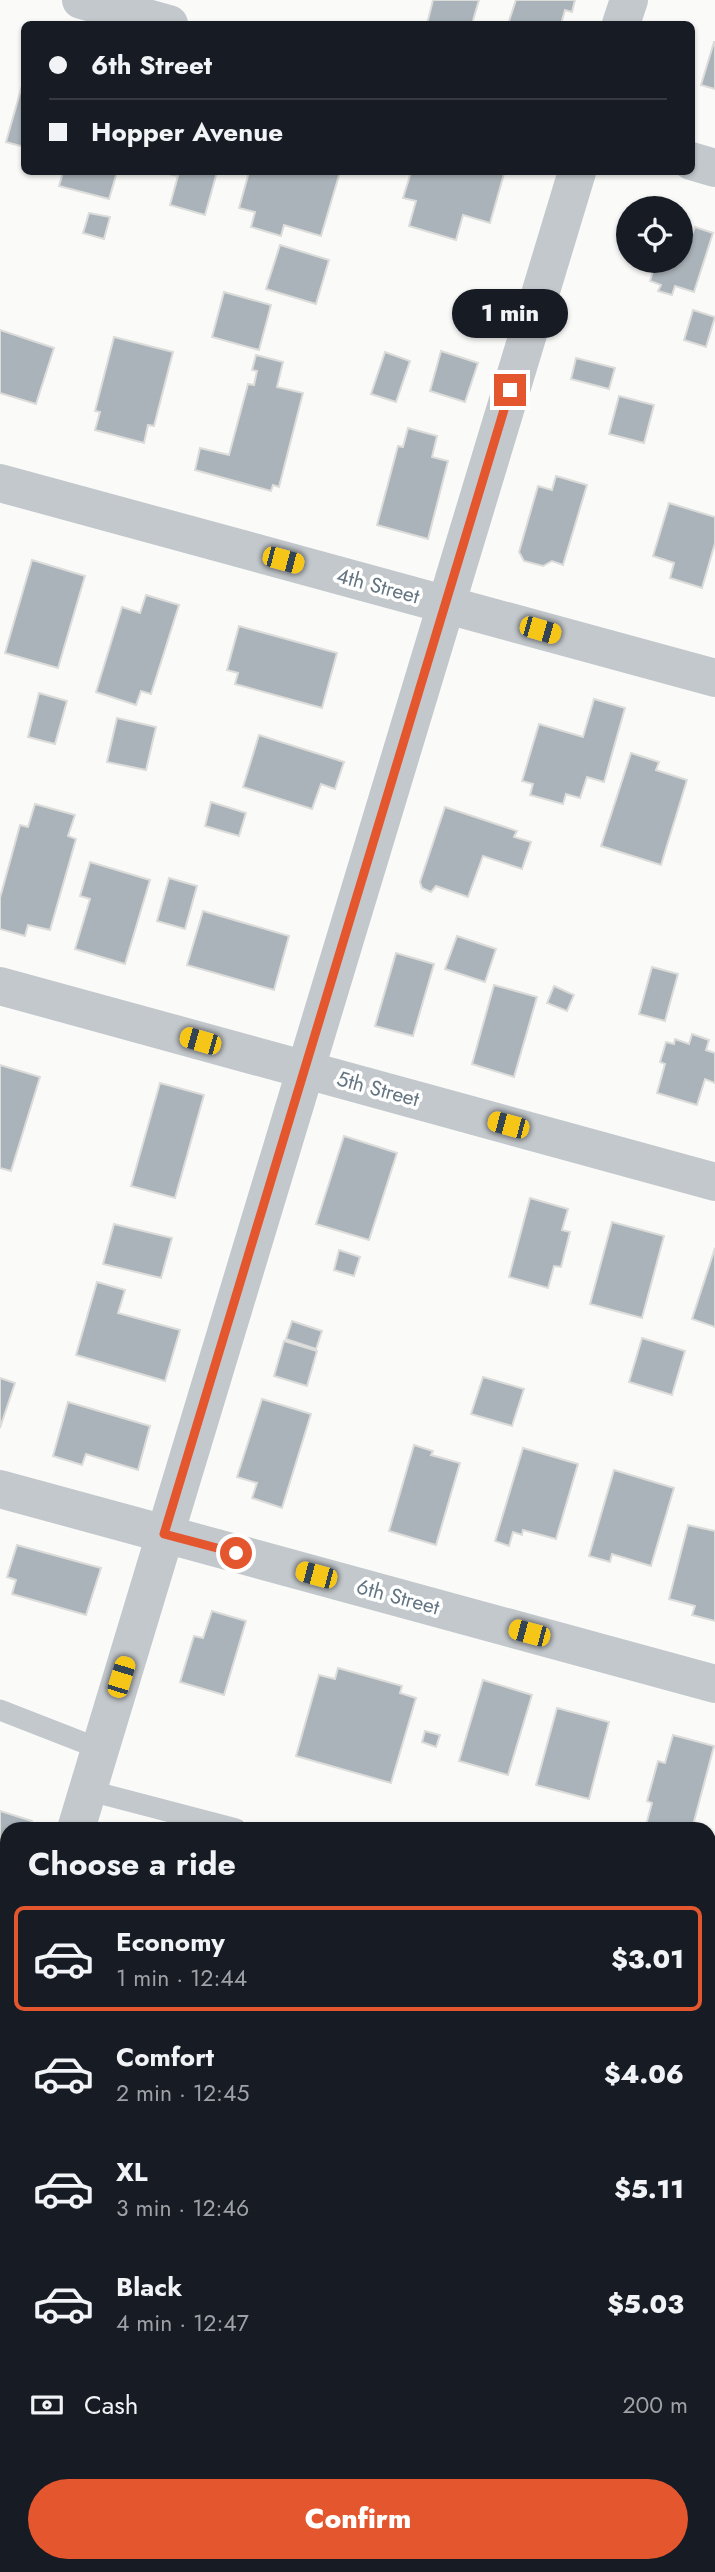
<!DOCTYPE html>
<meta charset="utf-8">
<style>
body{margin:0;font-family:Jost,sans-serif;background:#242831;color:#f1f3f6;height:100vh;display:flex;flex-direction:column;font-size:26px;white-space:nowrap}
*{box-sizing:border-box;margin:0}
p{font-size:23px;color:#9ea1a6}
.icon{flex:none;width:38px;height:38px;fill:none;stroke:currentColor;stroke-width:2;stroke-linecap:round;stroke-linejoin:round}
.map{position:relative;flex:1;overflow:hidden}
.drawer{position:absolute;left:0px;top:1822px;width:716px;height:751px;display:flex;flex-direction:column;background:#171b24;border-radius:21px 21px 0 0;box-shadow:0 2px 5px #0004}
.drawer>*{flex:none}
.banner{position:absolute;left:21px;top:21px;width:674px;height:154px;border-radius:10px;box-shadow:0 2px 5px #0004;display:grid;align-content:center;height:154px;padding:0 28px;background:#171b24}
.tools{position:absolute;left:616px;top:196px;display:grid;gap:14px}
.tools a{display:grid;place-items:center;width:77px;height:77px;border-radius:50%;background:#171b24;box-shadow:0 2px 5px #0004;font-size:35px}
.end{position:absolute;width:32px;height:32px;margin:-16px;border:9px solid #e4572e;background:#fff;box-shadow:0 0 0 4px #fff}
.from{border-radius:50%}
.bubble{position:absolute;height:49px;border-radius:24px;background:#171b24;box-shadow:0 2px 5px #0004;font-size:23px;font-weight:800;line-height:49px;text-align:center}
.car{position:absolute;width:21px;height:42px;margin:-21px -10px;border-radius:9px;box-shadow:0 0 5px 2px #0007;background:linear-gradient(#f5c518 24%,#345 0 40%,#f5c518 0 76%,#345 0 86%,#f5c518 0)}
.banner b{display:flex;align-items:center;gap:24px;height:66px;font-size:26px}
.banner b+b{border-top:2px solid #363941}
.banner i{width:18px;height:18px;background:#f1f3f6}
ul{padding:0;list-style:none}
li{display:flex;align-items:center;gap:21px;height:105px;margin:0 14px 10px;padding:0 14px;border:4px solid transparent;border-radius:10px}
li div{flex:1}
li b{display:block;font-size:26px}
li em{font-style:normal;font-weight:800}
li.active{border-color:#e4572e}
li>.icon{width:63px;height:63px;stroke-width:1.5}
h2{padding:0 28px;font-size:32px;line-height:84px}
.pay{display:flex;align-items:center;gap:18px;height:77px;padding:0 28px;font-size:26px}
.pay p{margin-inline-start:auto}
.button{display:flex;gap:14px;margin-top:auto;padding:14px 28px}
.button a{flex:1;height:80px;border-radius:42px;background:#e4572e;color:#fff;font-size:28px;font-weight:800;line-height:80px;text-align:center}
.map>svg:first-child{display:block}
.building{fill:#aab3b9;stroke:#dcdcda;stroke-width:2}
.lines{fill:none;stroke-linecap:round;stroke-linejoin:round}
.primary-casing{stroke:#b5babe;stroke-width:42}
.lane{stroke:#c3c8cc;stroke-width:21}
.street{stroke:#c3c8cc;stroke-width:38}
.primary{stroke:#fff;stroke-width:38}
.route{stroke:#e4572e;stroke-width:9}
.labels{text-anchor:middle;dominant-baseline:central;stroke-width:7;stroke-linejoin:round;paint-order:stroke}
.street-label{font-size:21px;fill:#657683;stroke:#fff}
</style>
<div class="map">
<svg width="715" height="2572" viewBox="0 0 715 2572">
<rect width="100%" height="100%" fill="#fafaf8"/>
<!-- building -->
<g class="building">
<polygon points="433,0 479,0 472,24 427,24"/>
<polygon points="516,0 575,0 572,12 565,10 561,24 508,24"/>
<polygon points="714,42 715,42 715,89 701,85"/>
<polygon points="23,82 24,82 24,147 6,142"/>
<polygon points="63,172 117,172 109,199 59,186"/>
<polygon points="160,172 217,172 205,215 170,205 178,176"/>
<polygon points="249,172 340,172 321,236 284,225 281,236 251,227 255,212 239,208"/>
<polygon points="411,172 495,172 504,174 490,223 463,215 456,240 409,226 416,201 403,198"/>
<polygon points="89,213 110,217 104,239 83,233"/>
<polygon points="695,227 713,233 694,292 675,286 672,295 658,291 661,285 650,281 656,261 681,261 681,231 692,235"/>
<polygon points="280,245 329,260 316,304 266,289"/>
<polygon points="224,292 271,305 259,350 212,337"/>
<polygon points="693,310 715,317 706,347 684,340"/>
<polygon points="0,330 54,348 36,404 0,393"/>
<polygon points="114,337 173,352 154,426 148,425 144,443 95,430 100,412 95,411"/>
<polygon points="441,351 478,363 465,402 430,391"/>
<polygon points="385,352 410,361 396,402 371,394"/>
<polygon points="256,355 283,362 277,387 303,393 279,487 273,485 271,491 195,470 200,448 229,455 248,384 254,385 257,371 252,370"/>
<polygon points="576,358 615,368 609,389 571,379"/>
<polygon points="619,396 654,405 644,443 609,434"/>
<polygon points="408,428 437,436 432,457 448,461 428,539 377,525 398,446 403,447"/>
<polygon points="556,476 587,485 563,565 552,561 543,566 524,561 519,552 538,486 552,490"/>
<polygon points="669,503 715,517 715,543 702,588 670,578 674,563 653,556"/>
<polygon points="32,560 85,576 58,668 5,653"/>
<polygon points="146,595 179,605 151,694 141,691 136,705 96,692 122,607 140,613"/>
<polygon points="239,626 337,653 322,708 235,684 238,673 227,670"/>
<polygon points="39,693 67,701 55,744 28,737"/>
<polygon points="594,699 625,708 604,782 587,777 580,798 566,794 563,804 530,795 533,784 522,781 539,724 583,737"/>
<polygon points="117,718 156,727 146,770 107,762"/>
<polygon points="259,735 344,762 335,789 321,784 312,809 243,787"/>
<polygon points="631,753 659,762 656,770 687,780 661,865 601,846"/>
<polygon points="211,802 246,813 239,836 205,826"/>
<polygon points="35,804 75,815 68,836 76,839 50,930 28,925 25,936 0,929 0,898 20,825 28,827"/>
<polygon points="445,807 517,831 514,837 531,842 522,869 483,856 468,897 436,886 431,892 422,888 420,882"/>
<polygon points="90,862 150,880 125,964 75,949 90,899 80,896"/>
<polygon points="169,878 197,886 185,929 157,921"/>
<polygon points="203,911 289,936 274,990 187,965"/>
<polygon points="457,936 496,949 485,982 445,969"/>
<polygon points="396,953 434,964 413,1036 375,1026"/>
<polygon points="652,967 678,974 665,1021 639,1014"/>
<polygon points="494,985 537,997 514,1077 472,1064"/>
<polygon points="554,986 574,995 567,1011 547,1003"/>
<polygon points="692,1034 709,1040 706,1050 715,1053 715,1083 705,1079 697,1105 657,1093 665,1064 660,1062 666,1042 674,1044 675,1039 689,1044"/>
<polygon points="0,1065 40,1077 11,1171 0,1168"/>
<polygon points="160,1083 204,1095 175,1198 131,1186"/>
<polygon points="344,1136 397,1153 369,1240 316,1224"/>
<polygon points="530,1198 568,1209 562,1230 570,1232 561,1267 554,1266 548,1288 509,1277"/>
<polygon points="612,1222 664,1236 642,1318 590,1304"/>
<polygon points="114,1224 172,1238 161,1278 103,1264"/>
<polygon points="715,1248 715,1327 692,1319"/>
<polygon points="339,1250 360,1257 354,1276 334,1270"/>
<polygon points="97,1282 125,1290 118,1313 180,1330 165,1381 76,1355"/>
<polygon points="292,1321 322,1331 316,1349 286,1339"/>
<polygon points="642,1338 685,1351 672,1395 629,1382"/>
<polygon points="284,1341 317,1351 307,1386 274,1376"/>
<polygon points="483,1377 524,1389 512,1426 471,1414"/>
<polygon points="0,1378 15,1383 0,1428"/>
<polygon points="262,1399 311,1414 282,1508 252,1498 257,1483 237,1477"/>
<polygon points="68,1402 150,1426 138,1470 86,1454 82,1465 53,1456"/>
<polygon points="414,1445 433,1451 431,1455 460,1463 436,1545 389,1531"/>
<polygon points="523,1448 578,1464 556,1539 523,1530 522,1535 513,1532 509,1546 495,1541"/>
<polygon points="614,1470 674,1488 651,1566 612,1554 610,1562 589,1556"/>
<polygon points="688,1525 715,1531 715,1621 692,1615 695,1606 669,1599"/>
<polygon points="17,1545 101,1568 86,1615 12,1594 16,1580 7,1577"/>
<polygon points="212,1611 246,1621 224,1695 180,1682 194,1636 203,1638"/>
<polygon points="338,1668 402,1686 400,1693 416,1698 391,1783 296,1756 319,1675 335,1679"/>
<polygon points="483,1680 532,1695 508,1775 459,1761"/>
<polygon points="557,1708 609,1722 589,1799 536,1785"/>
<polygon points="425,1731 440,1735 436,1747 422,1742"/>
<polygon points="673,1735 714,1746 692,1829 658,1829 646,1825 652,1803 647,1801 658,1761 665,1763"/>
<polygon points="0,1811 32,1821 29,1829 7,1829 7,1895 0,1916"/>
<polygon points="709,2274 715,2276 715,2450 709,2448"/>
<polygon points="0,2364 7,2366 7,2493 0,2491"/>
<polygon points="230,2566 292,2566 290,2572 228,2572"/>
<polygon points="331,2566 386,2566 384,2572 329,2572"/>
<polygon points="433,2566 488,2566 486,2572 431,2572"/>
<polygon points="536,2566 560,2566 580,2572 534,2572"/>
<polygon points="620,2566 648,2566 646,2572 618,2572"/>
</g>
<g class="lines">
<!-- primary casing -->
<g class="primary-casing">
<g id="primary">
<polyline points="0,1999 7,2001"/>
<polyline points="709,2193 715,2195"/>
</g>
</g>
<!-- lane -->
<g class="lane">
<polyline points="0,1710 100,1749"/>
<polyline points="87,1790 236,1829"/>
<polyline points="709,2089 715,2068"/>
<polyline points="0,2259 7,2261"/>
<polyline points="709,2474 715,2476"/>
</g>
<!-- street -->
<g class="street">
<polyline points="81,0 169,24"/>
<polyline points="621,24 629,0"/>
<polyline points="691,161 715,168"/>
<polyline points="0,483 715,678"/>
<polyline points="0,986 715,1182"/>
<polyline points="0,1489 715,1684"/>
<polyline points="76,1829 577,172"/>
<polyline points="0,2074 7,2052"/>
</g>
<!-- primary -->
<use href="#primary" class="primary"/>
</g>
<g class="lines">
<!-- route -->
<polyline class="route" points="236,1553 164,1534 510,390"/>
</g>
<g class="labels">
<!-- street labels -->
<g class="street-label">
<text transform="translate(378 586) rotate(15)">4th Street</text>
<text transform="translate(378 1089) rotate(15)">5th Street</text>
<text transform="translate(398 1597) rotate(15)">6th Street</text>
</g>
</g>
</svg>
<div class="tools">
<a><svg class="icon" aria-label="locate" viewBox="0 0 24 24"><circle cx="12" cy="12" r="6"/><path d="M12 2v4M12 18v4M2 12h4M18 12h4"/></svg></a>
</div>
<i class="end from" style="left:236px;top:1553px"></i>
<i class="end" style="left:510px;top:390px"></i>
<div class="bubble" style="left:452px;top:289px;width:116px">1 min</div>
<i class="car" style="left:283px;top:560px;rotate:105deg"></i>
<i class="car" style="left:540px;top:630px;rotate:106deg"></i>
<i class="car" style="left:200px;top:1041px;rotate:286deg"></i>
<i class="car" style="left:508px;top:1125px;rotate:285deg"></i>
<i class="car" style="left:316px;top:1575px;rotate:285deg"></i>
<i class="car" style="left:529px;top:1633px;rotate:285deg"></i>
<i class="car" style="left:121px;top:1677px;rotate:17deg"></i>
<div class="banner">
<b><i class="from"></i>6th Street</b>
<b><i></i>Hopper Avenue</b>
</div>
<section class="drawer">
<h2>Choose a ride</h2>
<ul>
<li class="active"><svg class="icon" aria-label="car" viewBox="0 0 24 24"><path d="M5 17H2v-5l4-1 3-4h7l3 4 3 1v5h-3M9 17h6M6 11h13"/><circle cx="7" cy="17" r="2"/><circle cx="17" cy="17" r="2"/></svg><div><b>Economy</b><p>1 min · 12:44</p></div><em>$3.01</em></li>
<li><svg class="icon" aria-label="car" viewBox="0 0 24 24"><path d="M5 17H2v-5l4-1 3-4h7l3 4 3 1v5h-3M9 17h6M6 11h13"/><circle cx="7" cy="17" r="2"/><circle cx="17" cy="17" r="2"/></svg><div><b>Comfort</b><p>2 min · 12:45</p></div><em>$4.06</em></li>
<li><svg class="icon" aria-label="car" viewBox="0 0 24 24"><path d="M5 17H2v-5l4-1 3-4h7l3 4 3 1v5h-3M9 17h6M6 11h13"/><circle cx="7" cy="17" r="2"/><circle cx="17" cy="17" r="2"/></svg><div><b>XL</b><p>3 min · 12:46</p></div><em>$5.11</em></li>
<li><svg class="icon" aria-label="car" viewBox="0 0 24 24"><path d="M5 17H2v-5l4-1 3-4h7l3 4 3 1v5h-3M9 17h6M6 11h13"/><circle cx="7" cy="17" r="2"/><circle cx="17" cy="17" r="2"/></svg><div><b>Black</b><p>4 min · 12:47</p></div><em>$5.03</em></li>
</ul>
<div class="pay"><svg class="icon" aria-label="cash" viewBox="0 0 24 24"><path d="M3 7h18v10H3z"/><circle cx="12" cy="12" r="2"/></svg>Cash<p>200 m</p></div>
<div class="button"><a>Confirm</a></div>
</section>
</div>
